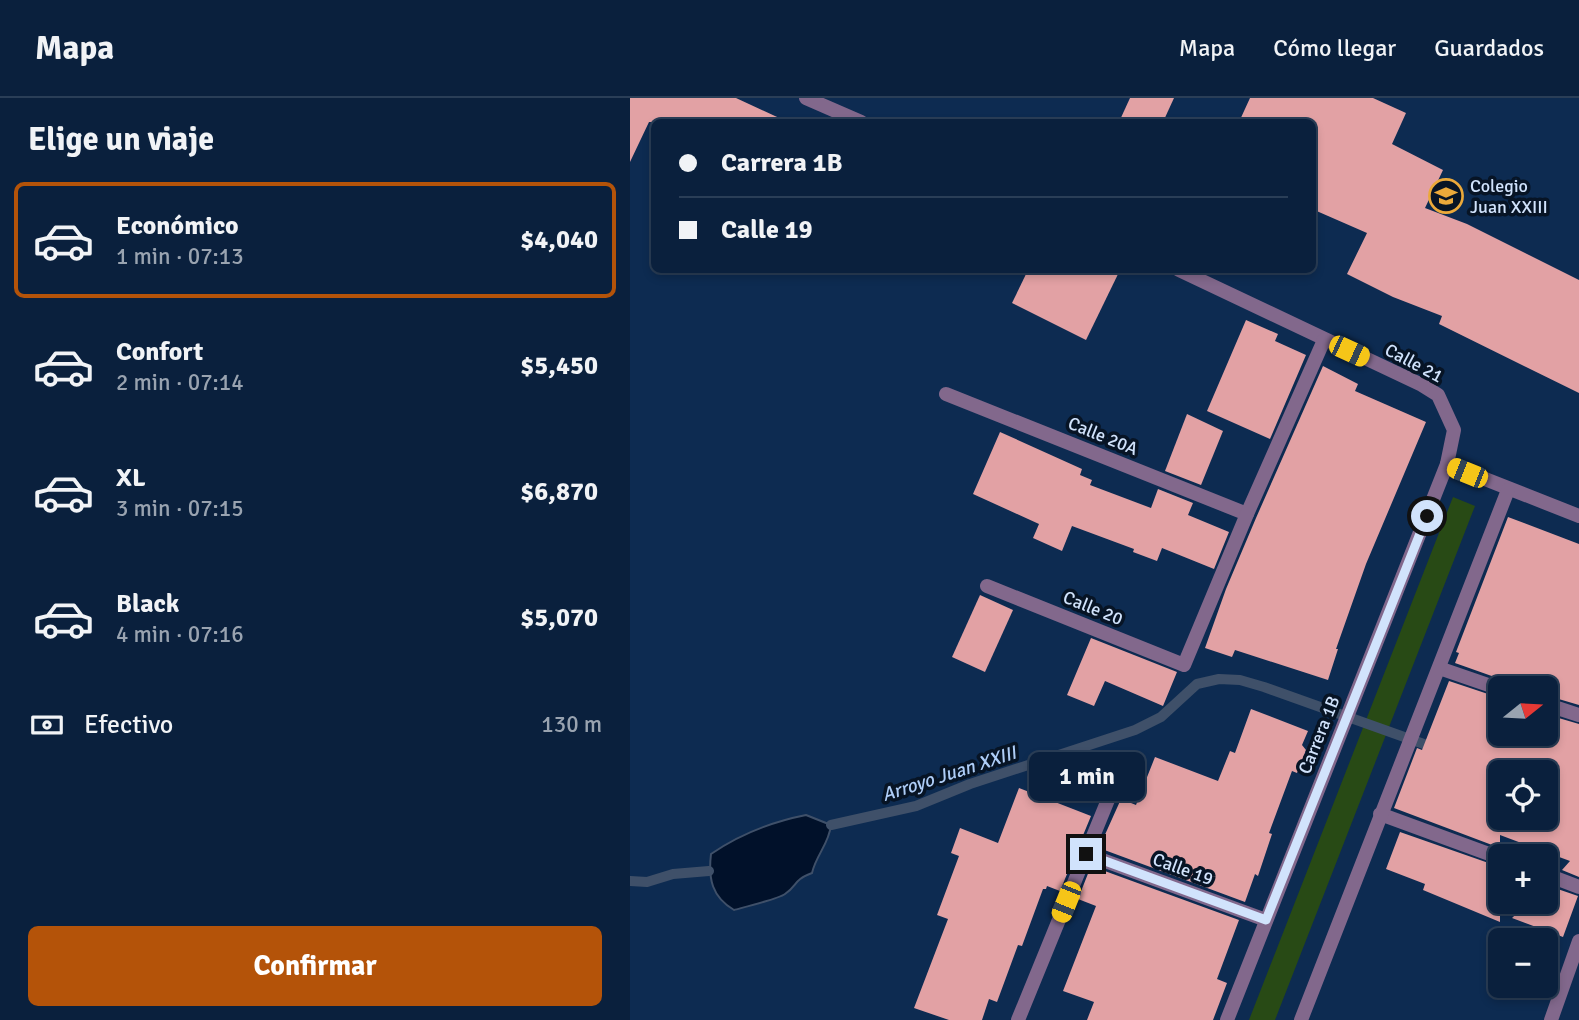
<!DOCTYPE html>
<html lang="es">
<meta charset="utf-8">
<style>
body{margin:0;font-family:Signika,sans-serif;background:#182d48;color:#f1f3f6;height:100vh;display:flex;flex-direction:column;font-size:26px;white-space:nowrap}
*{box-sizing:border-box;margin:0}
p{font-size:23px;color:#99a3b0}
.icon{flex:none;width:38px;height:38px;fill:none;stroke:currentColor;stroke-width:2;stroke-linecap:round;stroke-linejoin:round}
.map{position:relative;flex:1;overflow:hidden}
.panel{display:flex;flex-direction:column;background:#0a203d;width:630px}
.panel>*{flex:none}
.top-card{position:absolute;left:21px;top:21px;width:665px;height:154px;border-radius:10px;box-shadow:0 4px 10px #0003,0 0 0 2px #2a3e57;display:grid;align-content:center;height:154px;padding:0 28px;background:#0a203d}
.needle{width:46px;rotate:72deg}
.controls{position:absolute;left:858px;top:578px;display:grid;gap:14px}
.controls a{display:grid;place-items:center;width:70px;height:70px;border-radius:10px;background:#0a203d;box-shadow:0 4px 10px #0003,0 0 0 2px #2a3e57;font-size:35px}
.end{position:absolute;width:32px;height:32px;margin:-16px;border:9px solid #d1e3fc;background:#111;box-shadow:0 0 0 4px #111}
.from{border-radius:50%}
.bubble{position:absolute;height:49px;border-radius:10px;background:#0a203d;box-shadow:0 4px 10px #0003,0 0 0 2px #2a3e57;font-size:23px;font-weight:800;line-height:49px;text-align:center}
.car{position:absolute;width:21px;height:42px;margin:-21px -10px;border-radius:9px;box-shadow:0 0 5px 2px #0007;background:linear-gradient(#f5c518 24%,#345 0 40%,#f5c518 0 76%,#345 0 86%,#f5c518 0)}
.top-card b{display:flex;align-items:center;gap:24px;height:66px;font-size:26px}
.top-card b+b{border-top:2px solid #2a3e57}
.top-card i{width:18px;height:18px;background:#f1f3f6}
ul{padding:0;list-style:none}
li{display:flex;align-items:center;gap:21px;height:116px;margin:0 14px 10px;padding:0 14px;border:4px solid transparent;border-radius:10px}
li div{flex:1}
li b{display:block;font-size:26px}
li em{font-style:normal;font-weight:800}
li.selected{border-color:#b45309}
li>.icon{width:63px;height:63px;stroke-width:1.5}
h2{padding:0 28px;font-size:32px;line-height:84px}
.pay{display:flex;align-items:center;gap:18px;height:77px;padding:0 28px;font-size:26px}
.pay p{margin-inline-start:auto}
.primary-button{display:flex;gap:14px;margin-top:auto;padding:14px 28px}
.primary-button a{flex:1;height:80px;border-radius:10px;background:#b45309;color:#fff;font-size:28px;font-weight:800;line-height:80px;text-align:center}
header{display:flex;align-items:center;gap:42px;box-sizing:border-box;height:98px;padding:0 35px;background:#0a203d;border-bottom:2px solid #2a3e57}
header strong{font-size:33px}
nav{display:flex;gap:38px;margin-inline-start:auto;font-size:24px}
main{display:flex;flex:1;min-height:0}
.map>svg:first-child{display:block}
.green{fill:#284a15}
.water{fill:#01112a;stroke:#3f5069;stroke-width:2}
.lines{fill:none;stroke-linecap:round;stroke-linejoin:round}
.stream{stroke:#3f5069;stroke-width:10}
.building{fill:#e2a1a4;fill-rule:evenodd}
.minor{stroke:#82688c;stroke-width:14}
.route{stroke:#d1e3fc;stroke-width:9}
.labels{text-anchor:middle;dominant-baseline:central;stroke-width:7;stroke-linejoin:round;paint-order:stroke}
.poi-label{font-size:18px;fill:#d1e3fc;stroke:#071425;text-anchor:start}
.street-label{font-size:18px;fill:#d1e3fc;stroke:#071425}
.water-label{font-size:19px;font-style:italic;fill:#aecdf7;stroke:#071425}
</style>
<header>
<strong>Mapa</strong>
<nav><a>Mapa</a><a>Cómo llegar</a><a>Guardados</a></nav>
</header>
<main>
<section class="panel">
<h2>Elige un viaje</h2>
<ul>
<li class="selected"><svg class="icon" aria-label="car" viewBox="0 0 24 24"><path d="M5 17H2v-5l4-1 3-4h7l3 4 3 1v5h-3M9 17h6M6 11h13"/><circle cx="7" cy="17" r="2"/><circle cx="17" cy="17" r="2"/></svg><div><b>Económico</b><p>1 min · 07:13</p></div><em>$4,040</em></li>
<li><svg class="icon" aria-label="car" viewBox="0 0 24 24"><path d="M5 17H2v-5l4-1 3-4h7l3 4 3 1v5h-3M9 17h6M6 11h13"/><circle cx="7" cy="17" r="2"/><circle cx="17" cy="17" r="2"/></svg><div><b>Confort</b><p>2 min · 07:14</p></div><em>$5,450</em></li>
<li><svg class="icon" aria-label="car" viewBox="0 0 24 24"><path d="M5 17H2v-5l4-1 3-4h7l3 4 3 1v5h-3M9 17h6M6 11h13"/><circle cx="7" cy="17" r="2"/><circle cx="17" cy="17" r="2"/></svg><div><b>XL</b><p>3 min · 07:15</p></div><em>$6,870</em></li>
<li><svg class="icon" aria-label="car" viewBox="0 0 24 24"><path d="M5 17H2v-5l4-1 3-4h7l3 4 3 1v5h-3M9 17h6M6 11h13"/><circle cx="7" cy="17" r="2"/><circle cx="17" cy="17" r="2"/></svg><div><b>Black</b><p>4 min · 07:16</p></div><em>$5,070</em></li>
</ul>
<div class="pay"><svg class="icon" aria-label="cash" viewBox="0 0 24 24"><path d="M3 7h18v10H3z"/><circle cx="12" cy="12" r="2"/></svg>Efectivo<p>130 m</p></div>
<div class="primary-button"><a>Confirmar</a></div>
</section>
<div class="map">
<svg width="949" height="922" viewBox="0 0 949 922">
<rect width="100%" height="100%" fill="#0d2b51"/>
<!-- green -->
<polygon class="green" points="823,399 845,408 645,922 619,922"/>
<!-- water -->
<path class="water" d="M176 717 201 727C199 746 186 757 182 775 163 782 168 787 155 796 148 801 115 809 104 812 82 799 78 781 81 756 110 736 141 724 176 717Z"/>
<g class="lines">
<!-- stream -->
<g class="stream">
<polyline points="201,727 286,708 340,686 505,632 531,619 567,586 589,581 610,582 634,589 805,650"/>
<polyline points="0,783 17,784 43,776 79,773"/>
</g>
</g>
<!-- building -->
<g class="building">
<polygon points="0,0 106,0 158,24 19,24 0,64"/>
<polygon points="500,0 544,0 533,24 489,24"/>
<polygon points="620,0 743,0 776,15 762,46 813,72 795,110 837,126 949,182 949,295 809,226 812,218 763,199 717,176 737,135 682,111 682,24 609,24"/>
<polygon points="398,172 490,172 456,242 382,205"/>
<polygon points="616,222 648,236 645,243 676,257 640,341 577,313"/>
<polygon points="693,268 728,286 725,293 796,324 736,466 706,551 708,551 698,582 605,552 602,559 575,550 596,491 626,420"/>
<polygon points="557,316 593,333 571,387 535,373"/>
<polygon points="370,334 452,371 450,377 462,382 460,387 521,410 528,391 563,405 558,417 599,434 584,471 532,450 527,463 503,454 504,451 442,428 432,453 403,440 409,426 343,396"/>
<polygon points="878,419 949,446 949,607 915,597 915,590 879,590 873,582 825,565 829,555 826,554"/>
<polygon points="350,497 383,512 355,574 322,559"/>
<polygon points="461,540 547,574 533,608 475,583 464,608 437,597"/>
<path d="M819 583 870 600V635H915V616L949 626V779L932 772 940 763 870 737V750L764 710 787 650 792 652ZM870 674H915V719H870Z"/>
<polygon points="621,611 678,633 672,647 676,652 667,675 662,673 639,735 642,736 628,778 625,776 615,804 469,750 491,701 506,707 525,659 588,683 600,653 605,655"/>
<polygon points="389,690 461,718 430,793 417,788 416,791 413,791 392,848 388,847 367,904 359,901 352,922 319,922 284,910 318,821 307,817 329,758 321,755 330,730 368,745"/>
<polygon points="770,734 870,769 870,824 793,792 795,786 756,771"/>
<polygon points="461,768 609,822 587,881 597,885 583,922 457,922 464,904 433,893 466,808 448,801"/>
<polygon points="916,787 948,798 933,839 882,820 900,803 915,803"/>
</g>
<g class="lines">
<!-- minor -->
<g class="minor">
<polyline points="176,0 231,24"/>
<polyline points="549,172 792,287 808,297 824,332 817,366 597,922"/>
<polyline points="316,296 617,416"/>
<polyline points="817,366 949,418"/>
<polyline points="357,488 554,567 617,416 694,242"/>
<polyline points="809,570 870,591"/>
<polyline points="915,606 949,617"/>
<polyline points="750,716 870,760"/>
<polyline points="456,756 636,822"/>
<polyline points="915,776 949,789"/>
<polyline points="388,922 493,665"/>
<polyline points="671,922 878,392"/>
<polyline points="921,922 949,843"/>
</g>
</g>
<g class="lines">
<!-- route -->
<polyline class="route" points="456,756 636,822 797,418"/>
</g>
<!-- icons -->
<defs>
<g id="school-ring" transform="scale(1.75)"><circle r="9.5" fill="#071425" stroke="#eba93a" stroke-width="1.5"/><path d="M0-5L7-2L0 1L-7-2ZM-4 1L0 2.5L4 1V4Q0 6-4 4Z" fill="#eba93a"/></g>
</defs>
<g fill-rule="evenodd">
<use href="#school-ring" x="816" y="98"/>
</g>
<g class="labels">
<!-- poi labels -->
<g class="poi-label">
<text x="840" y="88">Colegio<tspan x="840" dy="21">Juan XXIII</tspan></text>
</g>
<!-- street labels -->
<g class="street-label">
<text transform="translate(784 265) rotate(28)">Calle 21</text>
<text transform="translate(473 338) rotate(22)">Calle 20A</text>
<text transform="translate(463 510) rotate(22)">Calle 20</text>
<text transform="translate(689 637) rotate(-68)">Carrera 1B</text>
<text transform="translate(553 771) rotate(20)">Calle 19</text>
</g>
<!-- water labels -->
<g class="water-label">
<text transform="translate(319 676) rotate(-18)">Arroyo Juan XXIII</text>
</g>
</g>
</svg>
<div class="controls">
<a><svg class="needle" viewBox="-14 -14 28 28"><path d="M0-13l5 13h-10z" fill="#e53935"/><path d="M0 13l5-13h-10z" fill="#99a3b0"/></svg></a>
<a><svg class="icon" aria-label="locate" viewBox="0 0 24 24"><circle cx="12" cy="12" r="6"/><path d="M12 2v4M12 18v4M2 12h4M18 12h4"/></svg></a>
<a>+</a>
<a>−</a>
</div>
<i class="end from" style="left:797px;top:418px"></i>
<i class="end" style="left:456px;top:756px"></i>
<div class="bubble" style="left:399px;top:654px;width:116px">1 min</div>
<i class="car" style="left:719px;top:253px;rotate:115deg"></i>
<i class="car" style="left:837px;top:375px;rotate:292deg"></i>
<i class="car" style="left:436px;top:804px;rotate:202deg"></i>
<div class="top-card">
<b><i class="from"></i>Carrera 1B</b>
<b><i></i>Calle 19</b>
</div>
</div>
</main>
